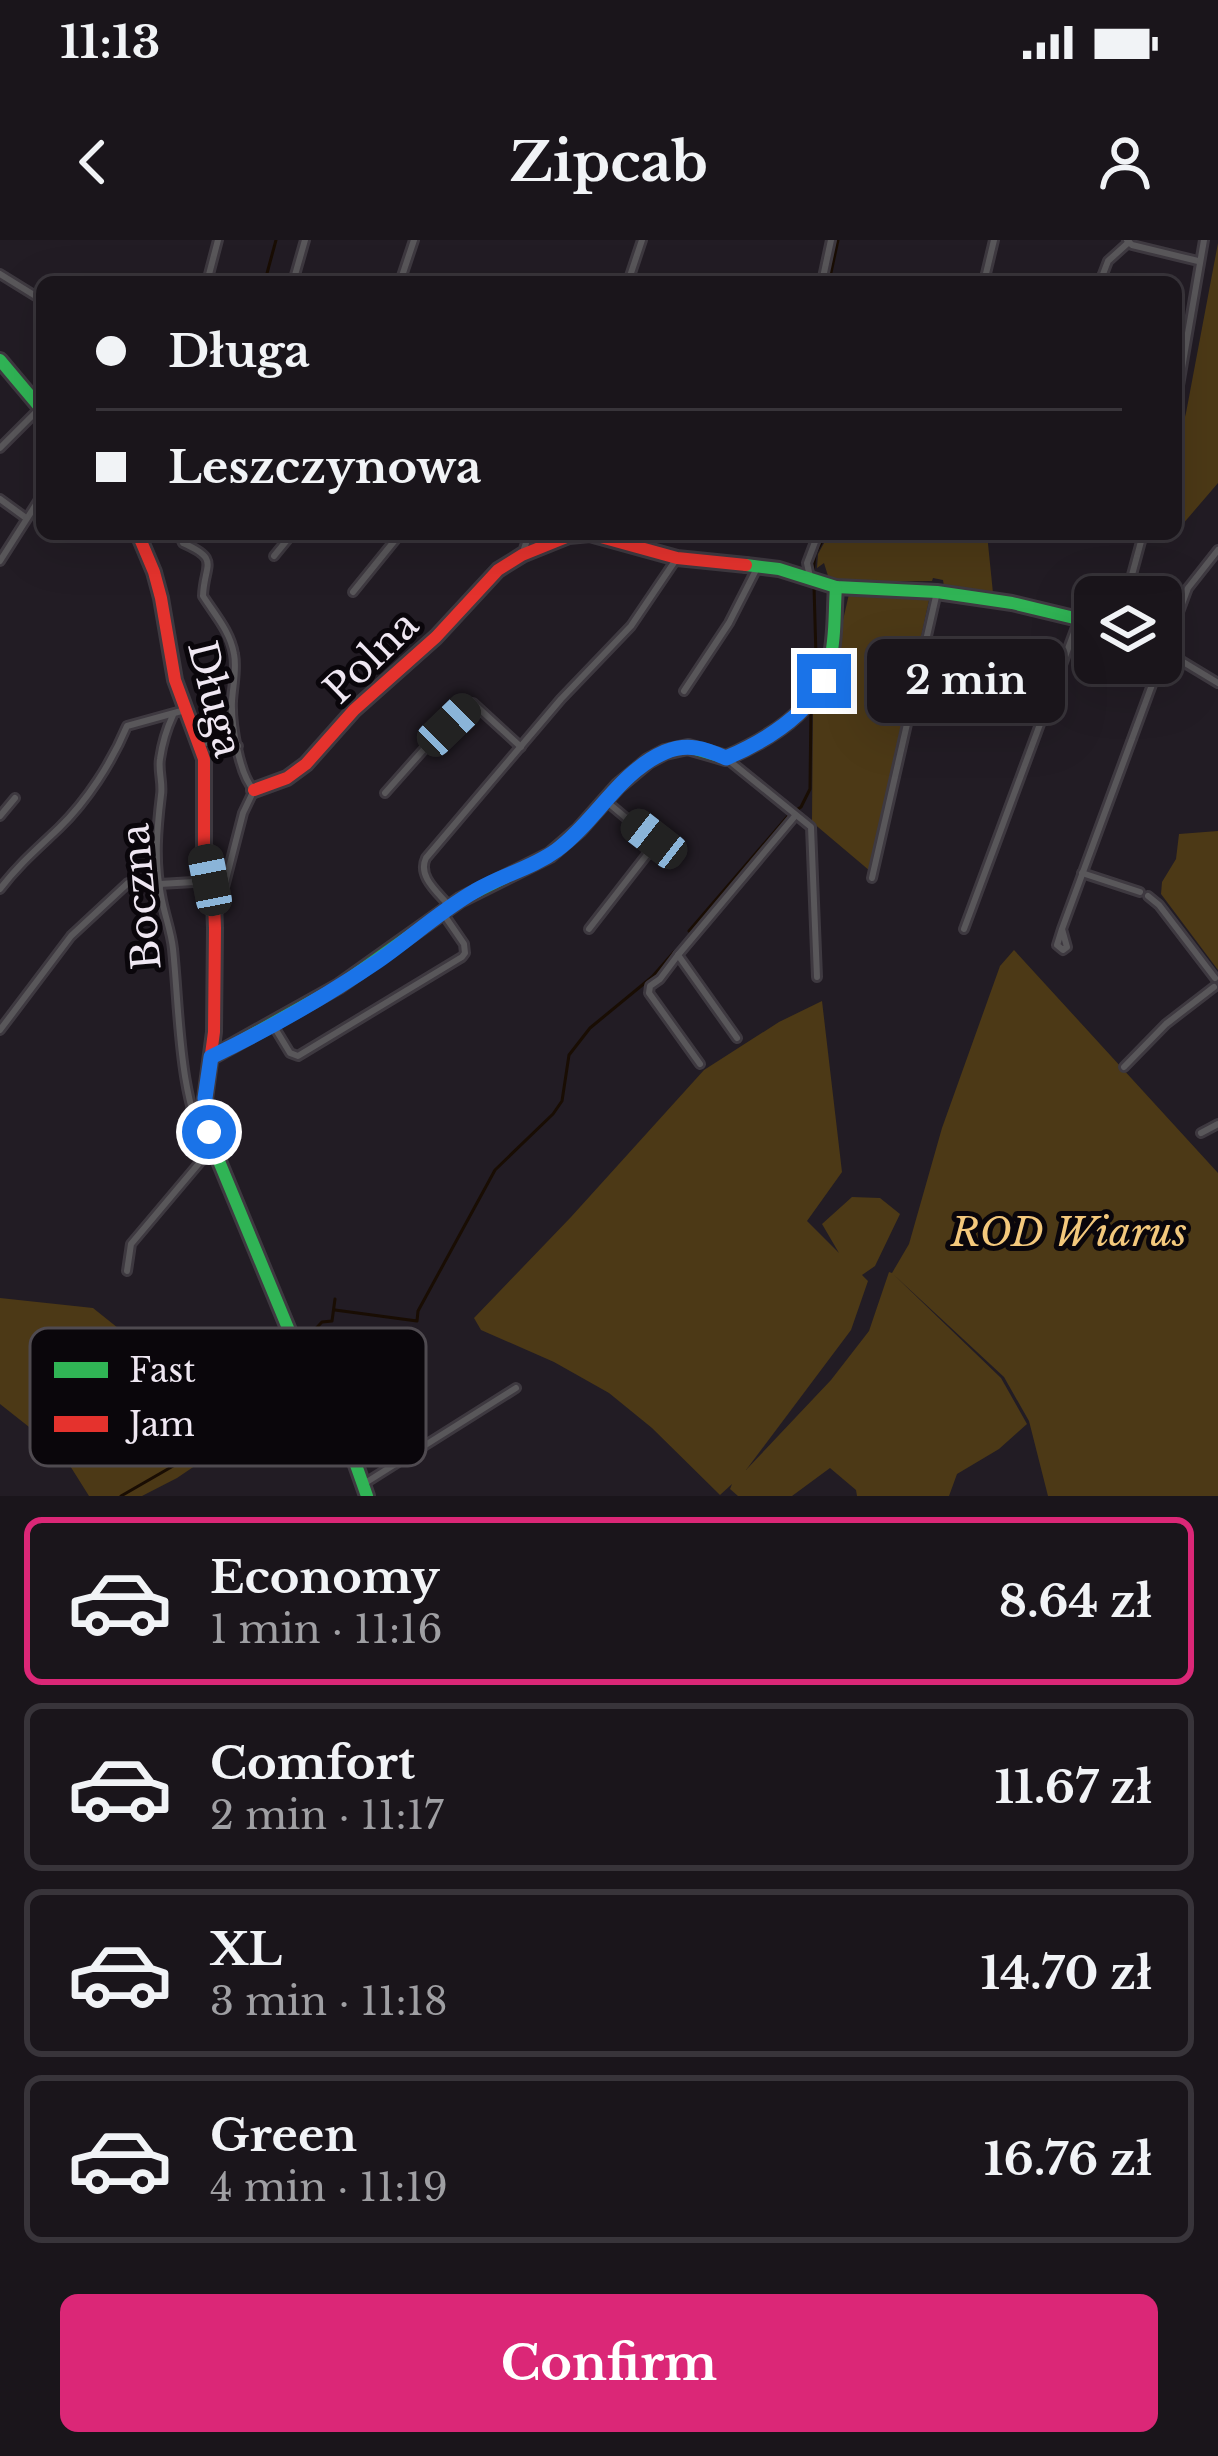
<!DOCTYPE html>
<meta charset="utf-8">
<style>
body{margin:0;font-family:"Libre Baskerville",serif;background:#231e24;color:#f1f3f6;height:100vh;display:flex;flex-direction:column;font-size:45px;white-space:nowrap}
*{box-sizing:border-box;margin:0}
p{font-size:39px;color:#9f9fa3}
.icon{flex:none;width:66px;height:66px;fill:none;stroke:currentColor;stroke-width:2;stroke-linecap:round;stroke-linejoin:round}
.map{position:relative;height:1256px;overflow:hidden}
.panel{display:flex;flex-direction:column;background:#1a151b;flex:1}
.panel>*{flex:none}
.hud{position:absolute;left:36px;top:36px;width:1146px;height:264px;border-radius:18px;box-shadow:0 12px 48px #0002,0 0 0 3px #38343a;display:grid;align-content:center;height:264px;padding:0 60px;background:#1a151b}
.tools{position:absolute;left:1074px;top:336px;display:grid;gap:24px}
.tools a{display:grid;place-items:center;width:108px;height:108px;border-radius:18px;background:#1a151b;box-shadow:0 12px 48px #0002,0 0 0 3px #38343a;font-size:60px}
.end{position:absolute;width:54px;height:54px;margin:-27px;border:15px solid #1a73e8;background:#fff;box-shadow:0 0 0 6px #fff}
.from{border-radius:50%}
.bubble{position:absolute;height:84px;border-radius:18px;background:#1a151b;box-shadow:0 12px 48px #0002,0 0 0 3px #38343a;font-size:39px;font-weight:700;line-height:84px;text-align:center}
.car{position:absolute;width:36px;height:72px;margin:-36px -18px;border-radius:15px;box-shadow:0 0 9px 3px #0007;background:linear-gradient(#222 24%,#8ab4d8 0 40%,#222 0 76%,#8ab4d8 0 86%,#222 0)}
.hud b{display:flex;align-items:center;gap:42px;height:114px;font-size:45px}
.hud b+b{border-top:3px solid #38343a}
.hud i{width:30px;height:30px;background:#f1f3f6}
ul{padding:21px 0 0;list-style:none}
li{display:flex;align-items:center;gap:36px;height:168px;margin:0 24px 18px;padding:0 36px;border:6px solid #38343a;border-radius:18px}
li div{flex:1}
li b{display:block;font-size:45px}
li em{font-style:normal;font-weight:700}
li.selected{border-color:#db2777}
li>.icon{width:108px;height:108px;stroke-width:1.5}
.button{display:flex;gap:24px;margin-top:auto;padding:24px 60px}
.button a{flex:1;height:138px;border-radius:18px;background:#db2777;color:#fff;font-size:48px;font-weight:700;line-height:138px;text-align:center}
.status{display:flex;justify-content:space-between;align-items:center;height:84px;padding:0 60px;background:#1a151b;direction:ltr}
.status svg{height:33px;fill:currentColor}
header{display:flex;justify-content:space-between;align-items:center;height:156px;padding:0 60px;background:#1a151b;font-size:54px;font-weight:700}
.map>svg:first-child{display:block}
.green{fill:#4c3916}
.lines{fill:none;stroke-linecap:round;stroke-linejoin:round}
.stream{stroke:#190d03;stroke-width:3}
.street-casing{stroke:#3e3940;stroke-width:12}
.fast-casing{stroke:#3e3940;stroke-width:18}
.jam-casing{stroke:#3e3940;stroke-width:18}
.street{stroke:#59575a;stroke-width:6}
.fast{stroke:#30b455;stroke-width:12}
.jam{stroke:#e5322d;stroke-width:12}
.route{stroke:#1a73e8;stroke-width:15}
.labels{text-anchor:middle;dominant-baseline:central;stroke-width:10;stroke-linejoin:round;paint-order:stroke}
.street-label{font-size:39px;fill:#efe7f2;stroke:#0a060b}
.park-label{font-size:39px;font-style:italic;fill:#f3c87c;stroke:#0a060b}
.key{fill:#0a060b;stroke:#4f4a50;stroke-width:3}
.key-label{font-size:33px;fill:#efe7f2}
</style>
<div class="status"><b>11:13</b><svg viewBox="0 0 49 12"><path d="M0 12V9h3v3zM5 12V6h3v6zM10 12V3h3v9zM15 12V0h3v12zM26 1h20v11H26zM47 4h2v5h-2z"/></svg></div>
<header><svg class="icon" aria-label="back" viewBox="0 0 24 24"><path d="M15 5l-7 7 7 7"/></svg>Zipcab<svg class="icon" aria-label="person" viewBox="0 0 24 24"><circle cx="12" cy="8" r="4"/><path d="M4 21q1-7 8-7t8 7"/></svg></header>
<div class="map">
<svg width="1218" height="1256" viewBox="0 0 1218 1256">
<rect width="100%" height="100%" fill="#221c24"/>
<!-- green -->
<g class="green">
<polygon points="1218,3 1218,243 1176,292 1176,209 1186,173"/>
<polygon points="829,294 987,294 993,353 944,347 943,340 933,338 932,341 842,342 828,336 824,323 817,328 818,314"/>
<polygon points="849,354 930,356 870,631 812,582 813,464 825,459"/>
<polygon points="1218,591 1218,730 1161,654 1162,642 1176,619 1179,594"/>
<polygon points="1014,710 1218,933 1218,1256 1048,1256 1029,1181 1004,1137 893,1034 1001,1138 1027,1184 999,1209 957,1234 949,1256 857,1256 856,1250 830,1228 792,1256 738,1256 730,1249 732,1244 720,1255 652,1188 609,1153 554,1122 481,1090 474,1078 571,977 704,830 779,782 822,761 842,932 807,981 839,1013 822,984 852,957 880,958 900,974 875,1026 862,1035 868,1041 851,1090 746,1230 831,1140 869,1091 889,1032 892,1033 909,1004 942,888 1000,726"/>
<polygon points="0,1058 93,1068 118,1088 114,1107 175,1211 216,1192 251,1138 286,1109 294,1113 258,1146 217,1211 177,1238 142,1256 89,1256 62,1213 0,1164"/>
</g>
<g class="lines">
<!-- stream -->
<g class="stream">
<polyline points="266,37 276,0"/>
<polyline points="829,42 838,0"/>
<polyline points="813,333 815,314 826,294"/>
<polyline points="812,452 816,417 814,346"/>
<polyline points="689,691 788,576 801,567 810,549 811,465"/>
<polyline points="212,923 275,1074"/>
<polyline points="335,1070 417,1081 418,1071 495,930 553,874 562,861 569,815 590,788 652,737 674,712"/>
<polyline points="300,1105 322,1082 332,1081 335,1059"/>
<path d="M121 1256 213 1203C226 1191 232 1177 242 1162 256 1143 275 1128 292 1112L280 1086"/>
</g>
<!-- street casing -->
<g class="street-casing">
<g id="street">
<polyline points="1127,0 1132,5 1198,21"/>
<polyline points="0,34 42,60"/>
<polyline points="207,42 218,0"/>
<polyline points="293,42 305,0"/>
<polyline points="400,42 414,0"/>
<polyline points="628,42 642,0"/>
<polyline points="822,42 831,0"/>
<polyline points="984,42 994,0"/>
<polyline points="1100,42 1108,21 1129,2"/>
<polyline points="1176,163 1204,0"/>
<polyline points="0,208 40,168"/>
<polyline points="0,259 26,278"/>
<path d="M179 294 183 303C221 320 204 324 203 356 215 375 230 391 234 414 237 429 233 445 232 461 231 483 239 535 254 550L243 573 222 655 215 661"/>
<polyline points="522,315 529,294"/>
<polyline points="274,316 292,294"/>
<polyline points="0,321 42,255"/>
<polyline points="810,337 807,323 818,294"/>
<polyline points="353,352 400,294"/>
<polyline points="1126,357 1143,294"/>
<polyline points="1165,411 1218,443"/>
<polyline points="1161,420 1188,348 1218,310"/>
<polyline points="684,451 729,383 757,328"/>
<path d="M173 475C167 488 162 505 160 519 158 531 163 543 161 555 157 588 154 622 161 655 164 674 171 690 173 709 180 778 178 853 209 916"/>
<polyline points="199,502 238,506"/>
<polyline points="726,518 811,587 817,737"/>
<polyline points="385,553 425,508 473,463 521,507"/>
<polyline points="0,576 15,558"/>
<polyline points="1082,633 1140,652"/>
<polyline points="872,638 937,352"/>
<polyline points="160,644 210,641"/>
<path d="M0 649C18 625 38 608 59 588 87 561 112 522 127 486L185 470"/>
<polyline points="1148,656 1159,665 1215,738"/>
<path d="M450 667C439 653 417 637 426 618L561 459 631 386 677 318"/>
<polyline points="589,689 656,603 606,561"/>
<polyline points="964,689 1079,379"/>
<polyline points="1062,689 1067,707 1063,710 1057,705 1062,689 1160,423"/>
<polyline points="678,715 660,739 650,746 649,753 700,824"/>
<polyline points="273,785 290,813 298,816 462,717 465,713 464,704 442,672"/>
<polyline points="0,790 71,696 128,643 160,647"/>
<polyline points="737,798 678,715 795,576"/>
<polyline points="1124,827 1166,784 1214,747"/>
<polyline points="1201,893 1218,884"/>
<polyline points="127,1031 131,1004 201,921 212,915"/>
<polyline points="362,1245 516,1148"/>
</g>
</g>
<!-- fast casing -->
<g class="fast-casing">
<g id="fast">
<polyline points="0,120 42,170"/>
<polyline points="746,325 779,329 836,347 937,352 1012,363 1095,383"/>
<path d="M212 817 339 746 460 660 550 615 579 590 618 546 648 521 665 512 688 507 726 518C769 499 815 472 829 424 836 399 834 372 836 347"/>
<polyline points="205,859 216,914 295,1105 339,1177 367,1256"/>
</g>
</g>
<!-- jam casing -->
<g class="jam-casing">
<g id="jam">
<polyline points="138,294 154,332 161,358 175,440 204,519 204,611 214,662 215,688 214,792 205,859"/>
<polyline points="254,550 287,538 306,524 354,470 436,397 498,330 522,315 569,296 590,294 677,318 746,325"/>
</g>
</g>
<!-- street -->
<use href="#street" class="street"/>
<!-- fast -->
<use href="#fast" class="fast"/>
<!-- jam -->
<use href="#jam" class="jam"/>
</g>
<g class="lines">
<!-- route -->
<path class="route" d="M209 892 205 858 211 817C269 789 325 757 378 721 411 698 440 671 475 651 501 635 531 629 557 610 596 581 619 532 665 512 687 503 704 508 726 518 763 502 804 477 824 441"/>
</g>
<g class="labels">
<!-- street labels -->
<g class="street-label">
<text transform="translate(371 417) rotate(-44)">Polna</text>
<text transform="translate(215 459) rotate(76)">Długa</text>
<text transform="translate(141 657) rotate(-95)">Boczna</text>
</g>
<!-- park labels -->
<g class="park-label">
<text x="1069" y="992">ROD Wiarus</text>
</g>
</g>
<!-- legend -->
<rect x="30" y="1088" width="396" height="138" rx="18" class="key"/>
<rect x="54" y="1122" width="54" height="16" fill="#30b455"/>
<rect x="54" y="1176" width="54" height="16" fill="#e5322d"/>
<g class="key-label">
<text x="129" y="1142">Fast</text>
<text x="129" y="1196">Jam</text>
</g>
</svg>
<div class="tools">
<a><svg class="icon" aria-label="layers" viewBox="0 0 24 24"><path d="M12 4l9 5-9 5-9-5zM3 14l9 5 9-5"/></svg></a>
</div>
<i class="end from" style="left:209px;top:892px"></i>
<i class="end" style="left:824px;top:441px"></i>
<div class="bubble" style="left:867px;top:399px;width:198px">2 min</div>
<i class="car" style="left:449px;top:485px;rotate:46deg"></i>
<i class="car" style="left:654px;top:599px;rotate:308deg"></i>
<i class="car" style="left:210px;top:640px;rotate:349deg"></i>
<div class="hud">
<b><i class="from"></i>Długa</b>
<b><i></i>Leszczynowa</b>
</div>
</div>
<section class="panel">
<ul>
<li class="selected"><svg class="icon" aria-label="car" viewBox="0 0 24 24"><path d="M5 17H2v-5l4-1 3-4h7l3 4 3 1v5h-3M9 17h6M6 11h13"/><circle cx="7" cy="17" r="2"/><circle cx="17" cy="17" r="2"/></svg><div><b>Economy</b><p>1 min · 11:16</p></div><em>8.64 zł</em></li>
<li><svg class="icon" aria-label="car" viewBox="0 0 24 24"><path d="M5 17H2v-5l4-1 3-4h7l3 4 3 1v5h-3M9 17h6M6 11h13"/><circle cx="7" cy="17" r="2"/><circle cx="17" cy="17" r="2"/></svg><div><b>Comfort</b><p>2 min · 11:17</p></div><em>11.67 zł</em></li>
<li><svg class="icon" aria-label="car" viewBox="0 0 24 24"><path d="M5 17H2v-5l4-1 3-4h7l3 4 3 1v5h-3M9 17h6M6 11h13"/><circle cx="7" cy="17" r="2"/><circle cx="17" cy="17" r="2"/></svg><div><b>XL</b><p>3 min · 11:18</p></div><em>14.70 zł</em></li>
<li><svg class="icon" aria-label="car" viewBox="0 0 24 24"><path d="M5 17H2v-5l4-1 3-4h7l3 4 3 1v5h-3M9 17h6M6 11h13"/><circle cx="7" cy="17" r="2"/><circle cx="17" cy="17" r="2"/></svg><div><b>Green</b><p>4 min · 11:19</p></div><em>16.76 zł</em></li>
</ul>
<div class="button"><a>Confirm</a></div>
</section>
